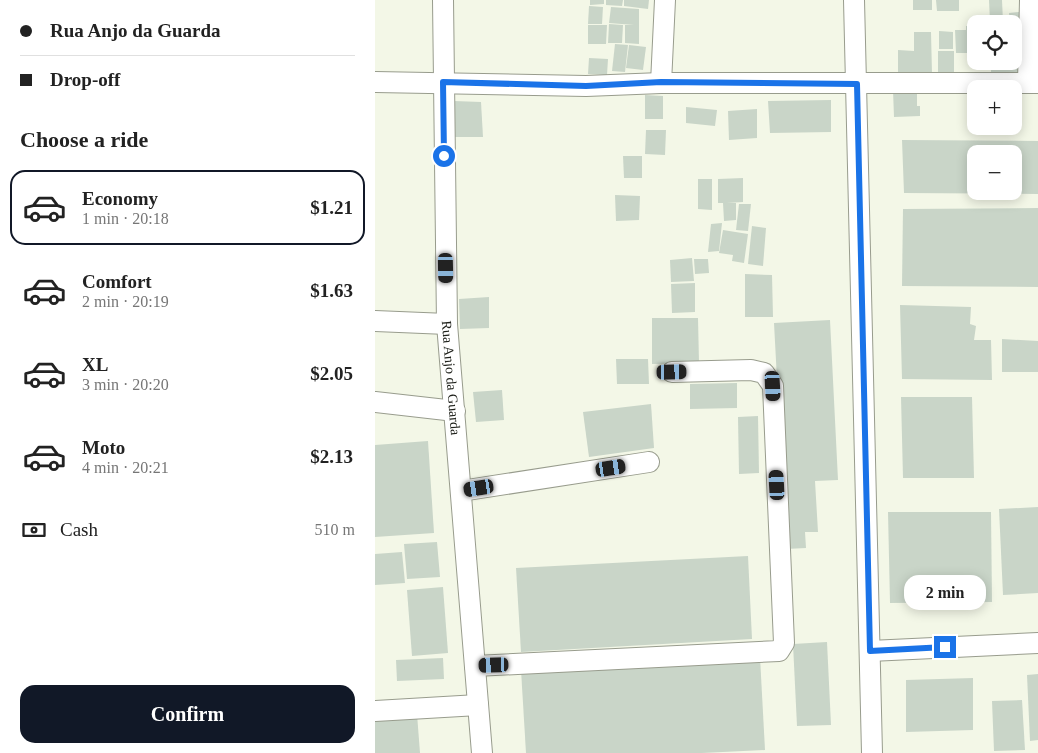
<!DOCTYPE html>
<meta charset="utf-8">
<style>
body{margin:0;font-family:"Times New Roman",serif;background:#f6f6f6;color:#222;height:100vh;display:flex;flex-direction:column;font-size:19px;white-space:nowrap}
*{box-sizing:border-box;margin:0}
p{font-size:16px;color:#767676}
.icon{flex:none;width:28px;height:28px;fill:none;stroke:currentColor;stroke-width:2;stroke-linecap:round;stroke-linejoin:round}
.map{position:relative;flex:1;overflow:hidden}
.panel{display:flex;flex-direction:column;background:#fff;width:375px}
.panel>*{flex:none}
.hud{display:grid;align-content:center;height:110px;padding:0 20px;background:#fff}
.tools{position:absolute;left:592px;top:15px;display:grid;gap:10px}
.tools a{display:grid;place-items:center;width:55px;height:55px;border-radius:10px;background:#fff;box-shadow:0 2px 12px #0003;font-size:25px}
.end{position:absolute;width:22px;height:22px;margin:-11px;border:6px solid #1a73e8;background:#fff;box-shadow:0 0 0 2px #fff}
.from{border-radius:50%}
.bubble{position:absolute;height:35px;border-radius:15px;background:#fff;box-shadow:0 2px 12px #0003;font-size:16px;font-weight:700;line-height:35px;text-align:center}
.car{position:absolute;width:15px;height:30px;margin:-15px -8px;border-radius:6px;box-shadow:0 0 4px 1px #0007;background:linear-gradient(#222 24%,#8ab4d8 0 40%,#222 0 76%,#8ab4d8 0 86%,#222 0)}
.hud b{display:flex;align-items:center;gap:18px;height:48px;font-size:19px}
.hud b+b{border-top:1px solid #e0e0e0}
.hud i{width:12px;height:12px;background:#222}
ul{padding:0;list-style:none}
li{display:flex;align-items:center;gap:15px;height:75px;margin:0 10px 8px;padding:0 10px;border:2px solid transparent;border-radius:15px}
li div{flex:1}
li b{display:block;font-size:19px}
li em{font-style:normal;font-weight:700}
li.on{border-color:#111827}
li>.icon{width:45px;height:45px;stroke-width:1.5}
h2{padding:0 20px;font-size:22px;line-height:60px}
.pay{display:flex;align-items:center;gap:12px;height:55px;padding:0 20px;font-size:19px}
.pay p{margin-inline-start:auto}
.cta{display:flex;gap:10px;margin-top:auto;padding:10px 20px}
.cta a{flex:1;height:58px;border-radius:15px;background:#111827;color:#fff;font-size:20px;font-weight:700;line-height:58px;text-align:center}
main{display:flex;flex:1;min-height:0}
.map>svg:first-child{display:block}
.building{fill:#c9d5c8;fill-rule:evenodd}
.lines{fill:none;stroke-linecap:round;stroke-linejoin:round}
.minor-casing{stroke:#989c8d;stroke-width:22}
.minor{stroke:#fff;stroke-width:20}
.route{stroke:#1a73e8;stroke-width:6}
.labels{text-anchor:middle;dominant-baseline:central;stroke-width:4.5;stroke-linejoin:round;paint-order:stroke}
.street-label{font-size:14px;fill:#20221c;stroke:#f3f7e7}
</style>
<main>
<section class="panel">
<div class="hud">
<b><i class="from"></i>Rua Anjo da Guarda</b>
<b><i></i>Drop-off</b>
</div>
<h2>Choose a ride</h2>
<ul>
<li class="on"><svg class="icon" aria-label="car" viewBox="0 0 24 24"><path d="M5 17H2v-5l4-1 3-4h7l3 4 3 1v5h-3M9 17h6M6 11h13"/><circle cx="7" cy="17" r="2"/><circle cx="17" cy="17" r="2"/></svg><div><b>Economy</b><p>1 min · 20:18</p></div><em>$1.21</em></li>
<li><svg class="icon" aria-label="car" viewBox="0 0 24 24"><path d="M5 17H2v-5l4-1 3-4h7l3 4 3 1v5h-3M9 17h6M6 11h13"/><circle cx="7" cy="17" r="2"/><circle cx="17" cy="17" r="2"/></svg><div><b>Comfort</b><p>2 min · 20:19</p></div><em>$1.63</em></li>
<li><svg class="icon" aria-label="car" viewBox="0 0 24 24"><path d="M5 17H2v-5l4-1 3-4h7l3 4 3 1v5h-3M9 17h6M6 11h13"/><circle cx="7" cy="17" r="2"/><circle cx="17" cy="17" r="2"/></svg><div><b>XL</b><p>3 min · 20:20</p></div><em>$2.05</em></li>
<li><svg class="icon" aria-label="car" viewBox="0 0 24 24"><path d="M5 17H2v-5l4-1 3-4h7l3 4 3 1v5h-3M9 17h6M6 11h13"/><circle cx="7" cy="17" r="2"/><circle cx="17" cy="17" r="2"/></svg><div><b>Moto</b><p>4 min · 20:21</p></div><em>$2.13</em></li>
</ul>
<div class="pay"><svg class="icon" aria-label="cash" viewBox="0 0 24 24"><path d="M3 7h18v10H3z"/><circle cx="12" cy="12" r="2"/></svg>Cash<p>510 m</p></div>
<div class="cta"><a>Confirm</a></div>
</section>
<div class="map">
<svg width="663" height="753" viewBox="0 0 663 753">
<rect width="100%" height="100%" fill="#f3f7e7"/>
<!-- building -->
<g class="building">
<polygon points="215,0 229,0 229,4 215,5"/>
<polygon points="231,0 248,0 247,6 231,5"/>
<polygon points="249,0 274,0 273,9 249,6"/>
<rect x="538" y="0" width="19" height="10"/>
<polygon points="561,0 584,0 584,11 562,11"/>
<polygon points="614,0 627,0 628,22 615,22"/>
<polygon points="214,6 228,7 227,24 213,24"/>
<polygon points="236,7 264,9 264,44 250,43 250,25 259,25 234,23"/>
<polygon points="644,12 645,29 639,30 639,24 635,24 634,13"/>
<polygon points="234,24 248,25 247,43 233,43"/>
<polygon points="213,25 232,25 231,44 213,44"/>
<polygon points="591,26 601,26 601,53 581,53 580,30 591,30"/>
<polygon points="564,31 578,32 578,49 564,49"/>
<polygon points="539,32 556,32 557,74 523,74 523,50 539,51"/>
<rect x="639" y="32" width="6" height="23"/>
<polygon points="240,44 253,45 250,72 237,71"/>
<polygon points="254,45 271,47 268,70 251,68"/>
<polygon points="563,51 579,51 579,73 563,72"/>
<polygon points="639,56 645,56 644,76 616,76 616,61 639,61"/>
<polygon points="214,58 233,59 232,75 213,74"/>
<polygon points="518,90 542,90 542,106 545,106 545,116 519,117"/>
<polygon points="270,95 288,96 288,119 270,119"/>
<polygon points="456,100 456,132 395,133 393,101"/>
<polygon points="79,101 106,102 108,137 80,137"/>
<polygon points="311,107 342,110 340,126 311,123"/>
<polygon points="382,109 382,138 354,140 353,111"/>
<polygon points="271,130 291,130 290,155 270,154"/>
<path d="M527 140 663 141V194L529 193ZM601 154H639V191H601Z"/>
<polygon points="248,156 267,156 267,178 249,178"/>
<polygon points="368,178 368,202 352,203 361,203 361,220 349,221 348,203 343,203 343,179"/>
<polygon points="323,179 337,179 337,210 323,209"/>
<polygon points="240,195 265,196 264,220 241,221"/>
<polygon points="364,204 376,204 373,231 361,230"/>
<polygon points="663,208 663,287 527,286 528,209"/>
<polygon points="347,223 344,251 333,252 336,224"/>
<polygon points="377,226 391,228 388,266 373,264"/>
<polygon points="348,230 373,234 369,263 357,261 358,255 344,253"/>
<polygon points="317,258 319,281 296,282 295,260"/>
<polygon points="319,259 333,259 334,273 320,274"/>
<polygon points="370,274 397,275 398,317 370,317"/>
<polygon points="320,283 320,312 297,313 296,284"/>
<polygon points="114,297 114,328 85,329 84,299"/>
<polygon points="525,305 596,307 595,324 601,326 599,340 616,340 617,380 527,379"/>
<polygon points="277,318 323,318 324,363 277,364"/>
<polygon points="455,320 463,480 440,481 443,532 430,532 431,548 411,549 399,323"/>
<polygon points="627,339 663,341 663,372 627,372"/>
<polygon points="241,359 273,359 274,384 242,384"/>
<polygon points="362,383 362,408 315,409 315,384"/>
<polygon points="127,390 129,420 101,422 98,392"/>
<polygon points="526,397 597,397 599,478 528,478"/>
<polygon points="276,404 279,448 214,457 208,412"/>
<polygon points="383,416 384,473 364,474 363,417"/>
<polygon points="53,441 59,533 0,537 0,445"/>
<polygon points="663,507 663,593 628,595 624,509"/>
<polygon points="513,512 616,512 617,602 515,603"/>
<polygon points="62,542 65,577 32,579 29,544"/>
<polygon points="27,552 30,583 0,585 0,554"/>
<polygon points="373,556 377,639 146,652 141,568"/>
<polygon points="68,587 73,653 37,656 32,590"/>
<polygon points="452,642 456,725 422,726 418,644"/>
<polygon points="385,657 390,750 327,753 151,753 146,670"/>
<polygon points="68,658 69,679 22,681 21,660"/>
<polygon points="663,674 663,740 655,741 652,675"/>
<polygon points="598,678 598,730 531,732 531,680"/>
<polygon points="647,700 650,750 619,751 617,701"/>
<polygon points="42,714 45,753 0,753 0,717"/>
</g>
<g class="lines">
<!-- minor casing -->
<g class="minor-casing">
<g id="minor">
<path id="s1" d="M68 0 72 324 107 753"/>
<polyline points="479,0 497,753"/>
<polyline points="0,82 211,86 286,83 663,83"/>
<polyline points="653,82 655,0"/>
<polyline points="286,83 290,0"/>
<polyline points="0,321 72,324"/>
<polyline points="0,402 80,411"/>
<polyline points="86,491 274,462"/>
<polyline points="495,651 663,643"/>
<polyline points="100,666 404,651 409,643 398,386 389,373 376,370 297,372"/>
<polyline points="0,711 103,705"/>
</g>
</g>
<!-- minor -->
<use href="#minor" class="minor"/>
</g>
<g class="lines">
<!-- route -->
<polyline class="route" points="69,156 68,82 211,86 286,82 482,84 495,651 570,647"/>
</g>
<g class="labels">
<!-- street labels -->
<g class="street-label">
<text stroke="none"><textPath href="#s1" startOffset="378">Rua Anjo da Guarda</textPath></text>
</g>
</g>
</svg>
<div class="tools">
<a><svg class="icon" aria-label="locate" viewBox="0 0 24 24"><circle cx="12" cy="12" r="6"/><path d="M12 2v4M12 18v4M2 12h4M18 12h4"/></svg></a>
<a>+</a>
<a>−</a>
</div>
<i class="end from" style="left:69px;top:156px"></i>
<i class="end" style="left:570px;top:647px"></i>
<div class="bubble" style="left:529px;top:575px;width:82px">2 min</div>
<i class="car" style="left:71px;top:268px;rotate:179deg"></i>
<i class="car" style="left:297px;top:372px;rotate:89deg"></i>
<i class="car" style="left:398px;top:386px;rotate:177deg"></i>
<i class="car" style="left:236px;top:468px;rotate:81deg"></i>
<i class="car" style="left:402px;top:485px;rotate:357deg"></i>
<i class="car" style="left:104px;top:488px;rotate:261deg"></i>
<i class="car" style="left:119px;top:665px;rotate:268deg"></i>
</div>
</main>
